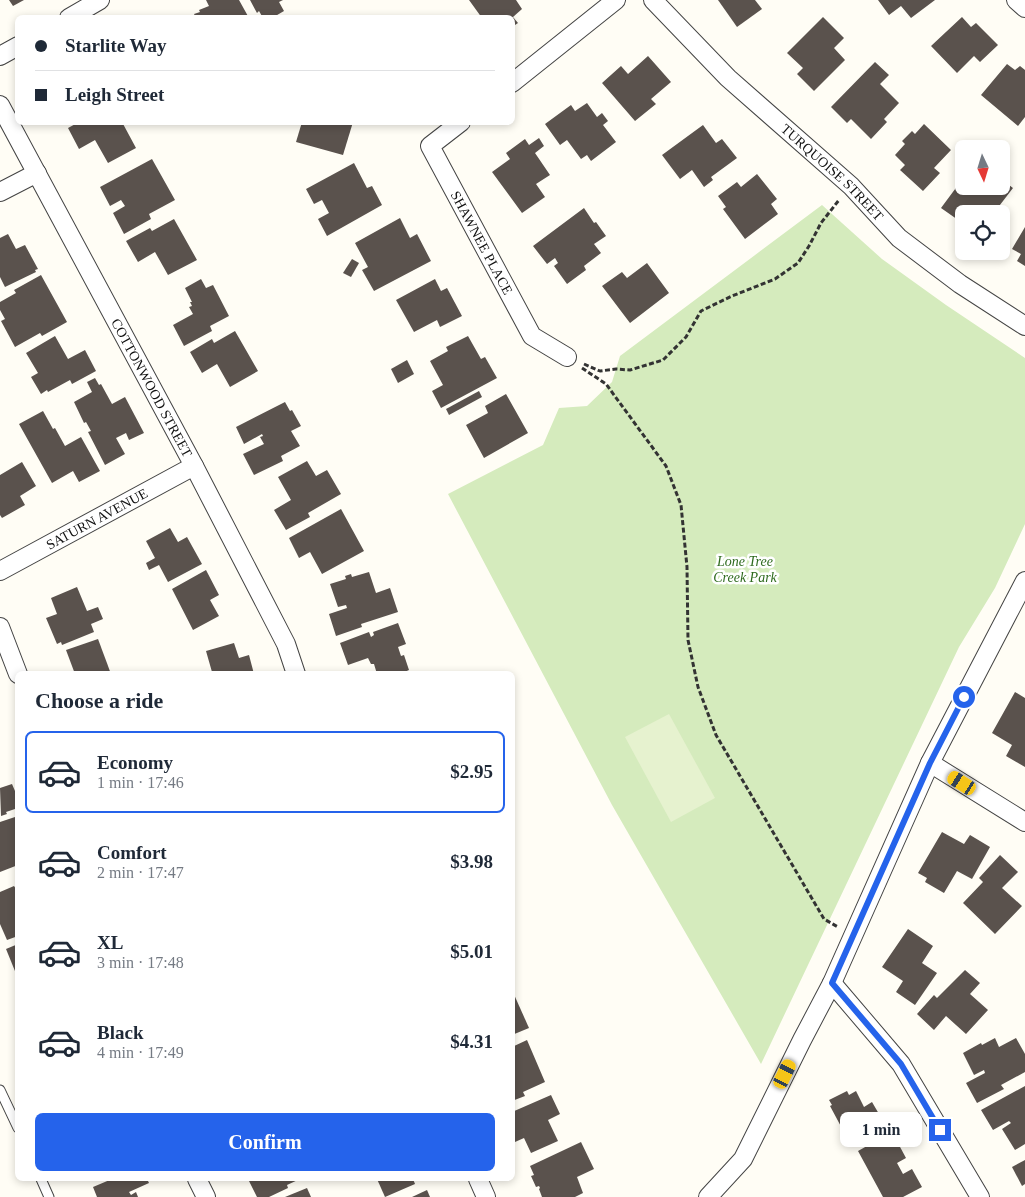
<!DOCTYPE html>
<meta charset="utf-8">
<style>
body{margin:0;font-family:"Times New Roman",serif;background:#f6f6f7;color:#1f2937;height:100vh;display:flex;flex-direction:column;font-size:19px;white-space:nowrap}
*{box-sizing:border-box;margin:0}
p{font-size:16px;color:#747a83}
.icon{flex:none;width:28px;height:28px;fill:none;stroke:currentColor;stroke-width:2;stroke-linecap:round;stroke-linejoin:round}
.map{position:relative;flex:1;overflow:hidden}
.drawer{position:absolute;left:15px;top:671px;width:500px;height:510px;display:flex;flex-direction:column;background:#fff;border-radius:8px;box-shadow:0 2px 8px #0003}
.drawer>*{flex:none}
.hud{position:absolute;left:15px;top:15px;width:500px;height:110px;border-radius:8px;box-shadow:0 2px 8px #0003;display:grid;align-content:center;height:110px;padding:0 20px;background:#fff}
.needle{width:32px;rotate:176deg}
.controls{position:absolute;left:955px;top:140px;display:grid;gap:10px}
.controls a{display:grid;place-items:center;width:55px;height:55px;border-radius:8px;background:#fff;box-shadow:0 2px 8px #0003;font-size:25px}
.end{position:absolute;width:22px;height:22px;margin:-11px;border:6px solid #2563eb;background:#fff;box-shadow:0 0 0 2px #fff}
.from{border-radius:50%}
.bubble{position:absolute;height:35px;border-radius:8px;background:#fff;box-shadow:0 2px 8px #0003;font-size:16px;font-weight:700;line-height:35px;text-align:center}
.car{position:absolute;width:15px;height:30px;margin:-15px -8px;border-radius:6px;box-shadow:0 0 4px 1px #0007;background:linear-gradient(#f5c518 24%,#345 0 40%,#f5c518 0 76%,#345 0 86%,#f5c518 0)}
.hud b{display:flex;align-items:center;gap:18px;height:48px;font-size:19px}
.hud b+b{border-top:1px solid #e0e1e3}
.hud i{width:12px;height:12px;background:#1f2937}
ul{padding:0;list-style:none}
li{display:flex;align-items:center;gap:15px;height:82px;margin:0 10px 8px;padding:0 10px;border:2px solid transparent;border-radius:8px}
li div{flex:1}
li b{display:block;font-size:19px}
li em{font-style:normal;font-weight:700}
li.current{border-color:#2563eb}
li>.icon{width:45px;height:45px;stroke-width:1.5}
h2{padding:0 20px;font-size:22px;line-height:60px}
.primary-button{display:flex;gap:10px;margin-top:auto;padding:10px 20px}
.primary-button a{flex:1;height:58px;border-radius:8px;background:#2563eb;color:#fff;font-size:20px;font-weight:700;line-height:58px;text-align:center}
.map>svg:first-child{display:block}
.green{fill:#d5ebbd}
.pitch{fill:#e6f2cf}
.building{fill:#5a524d}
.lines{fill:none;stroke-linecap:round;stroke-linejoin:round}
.service-casing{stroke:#444;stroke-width:11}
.minor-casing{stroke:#444;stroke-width:20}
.path{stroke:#333;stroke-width:3;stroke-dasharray:5 2.5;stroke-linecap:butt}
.service{stroke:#fff;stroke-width:9}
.minor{stroke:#fff;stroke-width:18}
.route{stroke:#2563eb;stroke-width:6}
.labels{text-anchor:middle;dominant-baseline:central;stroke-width:5;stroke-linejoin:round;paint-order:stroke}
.street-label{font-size:14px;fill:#111;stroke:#fff}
.park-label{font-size:14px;font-style:italic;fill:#2f6b1f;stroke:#fff}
</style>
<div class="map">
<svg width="1025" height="1197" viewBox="0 0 1025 1197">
<rect width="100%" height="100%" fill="#fffdf5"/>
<!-- green -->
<polygon class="green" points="822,205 882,259 946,305 1025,358 1025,524 995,588 959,647 761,1064 612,805 448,494 543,445 559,408 587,406 612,382 620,356"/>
<!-- pitch -->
<polygon class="pitch" points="669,714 715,798 671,822 625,737"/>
<!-- building -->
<g class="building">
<polygon points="9,0 24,0 13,6"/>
<polygon points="206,0 239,0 249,18 196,18 194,14 200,12 199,10 209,6"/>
<polygon points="250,0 283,0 279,2 284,11 272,18 263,18 259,11 257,13"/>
<polygon points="469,0 516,0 522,9 513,17 518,23 512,27 512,18 482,18"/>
<polygon points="718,0 755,0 762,9 737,27"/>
<polygon points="878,0 935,0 911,18 901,6 889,15"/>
<polygon points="823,17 844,38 834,48 845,60 814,91 797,74 803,68 787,53"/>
<polygon points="962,17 971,27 976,23 998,45 980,62 974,56 957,73 931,46"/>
<polygon points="648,56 671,82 651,99 656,104 635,121 602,83 621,66 628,74"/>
<polygon points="875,62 889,75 880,84 899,103 884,119 887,122 871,139 851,119 847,123 831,107"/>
<polygon points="1007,64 1015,70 1020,66 1025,70 1025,117 1018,126 981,95"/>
<polygon points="587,103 597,117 602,113 608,121 603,125 616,142 591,161 587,155 581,159 567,140 560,145 545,124 571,105 575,111"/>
<polygon points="79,122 122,122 136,148 108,163 95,140 79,149 68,128"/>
<polygon points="302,122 353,122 343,155 296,142"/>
<polygon points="924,124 951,150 934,168 940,173 923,191 900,170 905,165 895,155 905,144 902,141 912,131 915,134"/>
<polygon points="703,125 716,143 722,139 737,158 711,177 713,180 704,187 692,170 680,179 662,155"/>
<polygon points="539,138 544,146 535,153 550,175 536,184 545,197 522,213 492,172 510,159 506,153 525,139 529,145"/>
<polygon points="152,159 175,200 149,214 151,219 124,234 113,213 125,206 121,200 110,206 100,187"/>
<polygon points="354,163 367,188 372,186 382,205 327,236 318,219 329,213 322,200 314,204 306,189"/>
<polygon points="757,174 777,199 771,204 778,214 745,239 723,209 726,207 718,196 737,182 741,187"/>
<polygon points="964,177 964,186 1001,186 1001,179 1013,188 993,214 964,214 964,219 961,222 941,208"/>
<polygon points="584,208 594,223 596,222 606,236 594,244 601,253 584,266 586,270 567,284 554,266 558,263 555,258 547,264 533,246"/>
<polygon points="400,218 410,238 417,234 431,261 374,291 362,270 368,267 355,243"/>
<polygon points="174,219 197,260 168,275 155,252 138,262 126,241 150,228 152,231"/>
<polygon points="1025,227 1025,266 1017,261 1021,254 1012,249"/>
<polygon points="8,234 16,249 25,245 38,269 35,270 36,272 5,287 0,277 0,238"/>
<polygon points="352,259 359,263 351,277 343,273"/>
<polygon points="647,263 669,293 630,323 602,286 622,272 627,278"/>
<polygon points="41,275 67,322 42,336 40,333 15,347 1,321 5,319 0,310 0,302 16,293 14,290"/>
<polygon points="201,279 206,288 213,285 229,316 210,326 212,331 184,346 173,325 193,314 189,307 192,306 190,302 192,302 185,288"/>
<polygon points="435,279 441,291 447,288 462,316 440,327 437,320 414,332 396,300"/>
<polygon points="235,331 258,371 230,387 217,364 202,373 190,352 212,339 214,343"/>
<polygon points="55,336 68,359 85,350 96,371 72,384 70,380 48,392 47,390 41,394 31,377 38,373 26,353"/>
<polygon points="468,336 481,359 485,357 497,378 441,408 432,391 443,385 430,361 448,351 446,347"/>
<polygon points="407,360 414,374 398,383 391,369"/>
<polygon points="95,378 99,385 101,384 112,404 125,397 144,433 129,440 126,433 116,438 125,454 105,465 88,432 91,431 86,422 84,423 74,402 92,392 87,382"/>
<polygon points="479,391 482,397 449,415 446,409"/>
<polygon points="506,394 528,433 484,458 466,425 488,413 485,406"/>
<polygon points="285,402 290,411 292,410 301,426 291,431 300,446 281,456 283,461 254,475 243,454 264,444 260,437 263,436 262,434 244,444 236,427"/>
<polygon points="43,411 53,429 55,428 65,446 81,437 100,471 79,482 73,471 52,483 19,424"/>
<polygon points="307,461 316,476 327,470 341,494 308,513 310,517 286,530 274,510 291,500 278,477"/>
<polygon points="22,462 36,486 20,496 25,505 2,518 0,515 0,475"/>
<polygon points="341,509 364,551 322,574 310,552 299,558 289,538"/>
<polygon points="170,528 178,542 187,537 202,564 168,582 159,565 149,570 146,563 155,558 146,541"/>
<polygon points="206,570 219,595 210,600 219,616 193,630 172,589"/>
<polygon points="369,572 376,593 390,588 398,612 361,624 362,627 336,636 329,614 347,608 346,605 338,607 330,584 346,579 345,576 351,574 352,577"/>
<polygon points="77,587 87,611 98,607 103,619 91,624 94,632 62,645 61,642 57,644 46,618 57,614 51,598"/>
<polygon points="398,623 406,644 398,647 401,656 404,655 409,670 400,674 377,674 374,664 371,664 368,658 348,665 340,643 369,632 371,637 374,635 373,632"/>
<polygon points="98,639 111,674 75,674 66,650"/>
<polygon points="234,643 239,658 249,655 254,674 215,674 214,671 212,672 206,651"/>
<polygon points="1015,692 1025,698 1025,767 1006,756 1012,745 992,733"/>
<polygon points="12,784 18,798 18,808 6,812 7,814 1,816 0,788"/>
<polygon points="18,816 18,865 0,872 0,822"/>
<polygon points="942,832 964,844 970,835 990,847 972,879 957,871 944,893 925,882 927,878 918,873"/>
<polygon points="1000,855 1018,872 1002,888 1022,906 995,934 963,903 983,882 979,878"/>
<polygon points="14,886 18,892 18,936 7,940 0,924 0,892"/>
<polygon points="908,929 933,946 922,963 937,973 915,1005 896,992 903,981 882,967"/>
<polygon points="18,944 18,976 17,976 6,949"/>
<polygon points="965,970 980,983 970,994 988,1010 966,1034 946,1016 934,1030 917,1014 934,995 937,998"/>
<polygon points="512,990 529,1028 512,1035"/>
<polygon points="995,1038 999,1047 1016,1038 1025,1054 1025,1072 1001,1085 1004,1089 977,1103 966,1083 985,1073 984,1070 974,1075 963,1053 981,1043 982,1045"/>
<polygon points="527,1040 545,1082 523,1092 525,1096 512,1101 512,1047"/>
<polygon points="1025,1086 1025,1144 1015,1150 1002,1129 1011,1123 1009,1121 993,1130 981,1110"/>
<polygon points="847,1091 849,1095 856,1091 864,1107 872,1102 886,1126 882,1129 883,1131 852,1147 830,1106 832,1105 829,1100"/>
<polygon points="551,1095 560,1114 548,1120 558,1141 531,1153 524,1138 515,1142 512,1137 512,1112"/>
<polygon points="892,1132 906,1158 897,1163 903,1174 912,1169 922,1187 903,1197 883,1197 858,1151"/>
<polygon points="581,1142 594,1169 577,1177 583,1193 575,1197 542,1197 539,1189 540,1188 539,1186 536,1187 531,1176 534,1175 530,1166"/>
<polygon points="1025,1160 1025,1184 1022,1186 1012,1167"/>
<polygon points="112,1179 147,1179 149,1183 129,1192 131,1195 136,1192 138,1197 97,1197 93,1187"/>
<polygon points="254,1179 300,1179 287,1185 288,1188 269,1197 257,1197 249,1181"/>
<polygon points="377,1179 413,1179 415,1184 385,1197"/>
<polygon points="307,1188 311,1197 285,1197"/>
<polygon points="427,1190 430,1197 412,1197"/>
</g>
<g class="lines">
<!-- service casing -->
<g class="service-casing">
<g id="service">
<polyline points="0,1090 18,1128"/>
<polyline points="41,1179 49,1197"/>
</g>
</g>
<!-- minor casing -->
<g class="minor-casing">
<g id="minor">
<path id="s1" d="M653 0 728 78 851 186 899 238 960 284 1025 326"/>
<polyline points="1016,0 1025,8"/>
<polyline points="69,18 100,0"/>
<polyline points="0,56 18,46"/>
<polyline points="512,83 616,0"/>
<path id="s2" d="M0 105 194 466 286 644 296 674"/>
<path id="s3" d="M461 122 430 146 532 336 567 357"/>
<polyline points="0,192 37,173"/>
<path id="s4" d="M0 571 194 466"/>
<polyline points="0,627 18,674"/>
<polyline points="930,763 1025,822"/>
<polyline points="832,983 901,1064 980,1197"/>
<polyline points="197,1179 206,1197"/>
<polyline points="478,1179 486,1197"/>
<polyline points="708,1197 743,1159 802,1040 832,983 930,763 1025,581"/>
</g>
</g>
<!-- path -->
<g class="path">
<polyline points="584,364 600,371 616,369 630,370 663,360 686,337 701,311 732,296 775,279 798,263 809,246 821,223 839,200"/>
<polyline points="582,368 606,384 666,466 681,505 687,567 688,640 698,687 716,735 824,919 838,927"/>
</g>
<!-- service -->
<use href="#service" class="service"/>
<!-- minor -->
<use href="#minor" class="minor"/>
</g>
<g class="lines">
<!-- route -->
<polyline class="route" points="940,1130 901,1064 832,983 930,763 964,697"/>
</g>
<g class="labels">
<!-- street labels -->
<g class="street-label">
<text stroke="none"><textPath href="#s1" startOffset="249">TURQUOISE STREET</textPath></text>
<text stroke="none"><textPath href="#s3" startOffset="149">SHAWNEE PLACE</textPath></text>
<text stroke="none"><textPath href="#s2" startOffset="321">COTTONWOOD STREET</textPath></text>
<text stroke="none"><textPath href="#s4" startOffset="110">SATURN AVENUE</textPath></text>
</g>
<!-- park labels -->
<g class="park-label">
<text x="745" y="561">Lone Tree<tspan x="745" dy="16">Creek Park</tspan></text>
</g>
</g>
</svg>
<div class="controls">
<a><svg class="needle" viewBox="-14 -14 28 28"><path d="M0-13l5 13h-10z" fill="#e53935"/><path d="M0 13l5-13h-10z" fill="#747a83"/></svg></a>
<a><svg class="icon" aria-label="locate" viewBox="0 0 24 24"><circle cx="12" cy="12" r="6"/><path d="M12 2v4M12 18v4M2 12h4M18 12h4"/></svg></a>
</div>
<i class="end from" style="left:964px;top:697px"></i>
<i class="end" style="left:940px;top:1130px"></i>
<div class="bubble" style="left:840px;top:1112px;width:82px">1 min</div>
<i class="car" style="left:962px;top:783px;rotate:302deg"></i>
<i class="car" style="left:785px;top:1074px;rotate:26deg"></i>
<div class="hud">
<b><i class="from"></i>Starlite Way</b>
<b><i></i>Leigh Street</b>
</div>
<section class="drawer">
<h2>Choose a ride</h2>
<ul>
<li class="current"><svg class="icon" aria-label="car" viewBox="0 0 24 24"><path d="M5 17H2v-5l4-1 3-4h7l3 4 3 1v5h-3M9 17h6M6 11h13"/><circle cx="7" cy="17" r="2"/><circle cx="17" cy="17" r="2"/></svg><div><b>Economy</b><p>1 min · 17:46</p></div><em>$2.95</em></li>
<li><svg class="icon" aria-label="car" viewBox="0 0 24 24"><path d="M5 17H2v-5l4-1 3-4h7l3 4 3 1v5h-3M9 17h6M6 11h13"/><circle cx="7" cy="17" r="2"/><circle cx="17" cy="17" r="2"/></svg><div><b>Comfort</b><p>2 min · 17:47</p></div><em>$3.98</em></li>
<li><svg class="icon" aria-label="car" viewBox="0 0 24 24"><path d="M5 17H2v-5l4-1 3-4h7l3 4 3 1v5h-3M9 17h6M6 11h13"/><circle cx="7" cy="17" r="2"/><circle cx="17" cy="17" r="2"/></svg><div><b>XL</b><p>3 min · 17:48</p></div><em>$5.01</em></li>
<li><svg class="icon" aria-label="car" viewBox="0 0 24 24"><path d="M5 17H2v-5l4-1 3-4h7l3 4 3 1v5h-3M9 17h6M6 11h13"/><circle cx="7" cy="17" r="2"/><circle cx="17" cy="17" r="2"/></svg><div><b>Black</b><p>4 min · 17:49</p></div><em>$4.31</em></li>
</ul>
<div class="primary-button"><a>Confirm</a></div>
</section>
</div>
